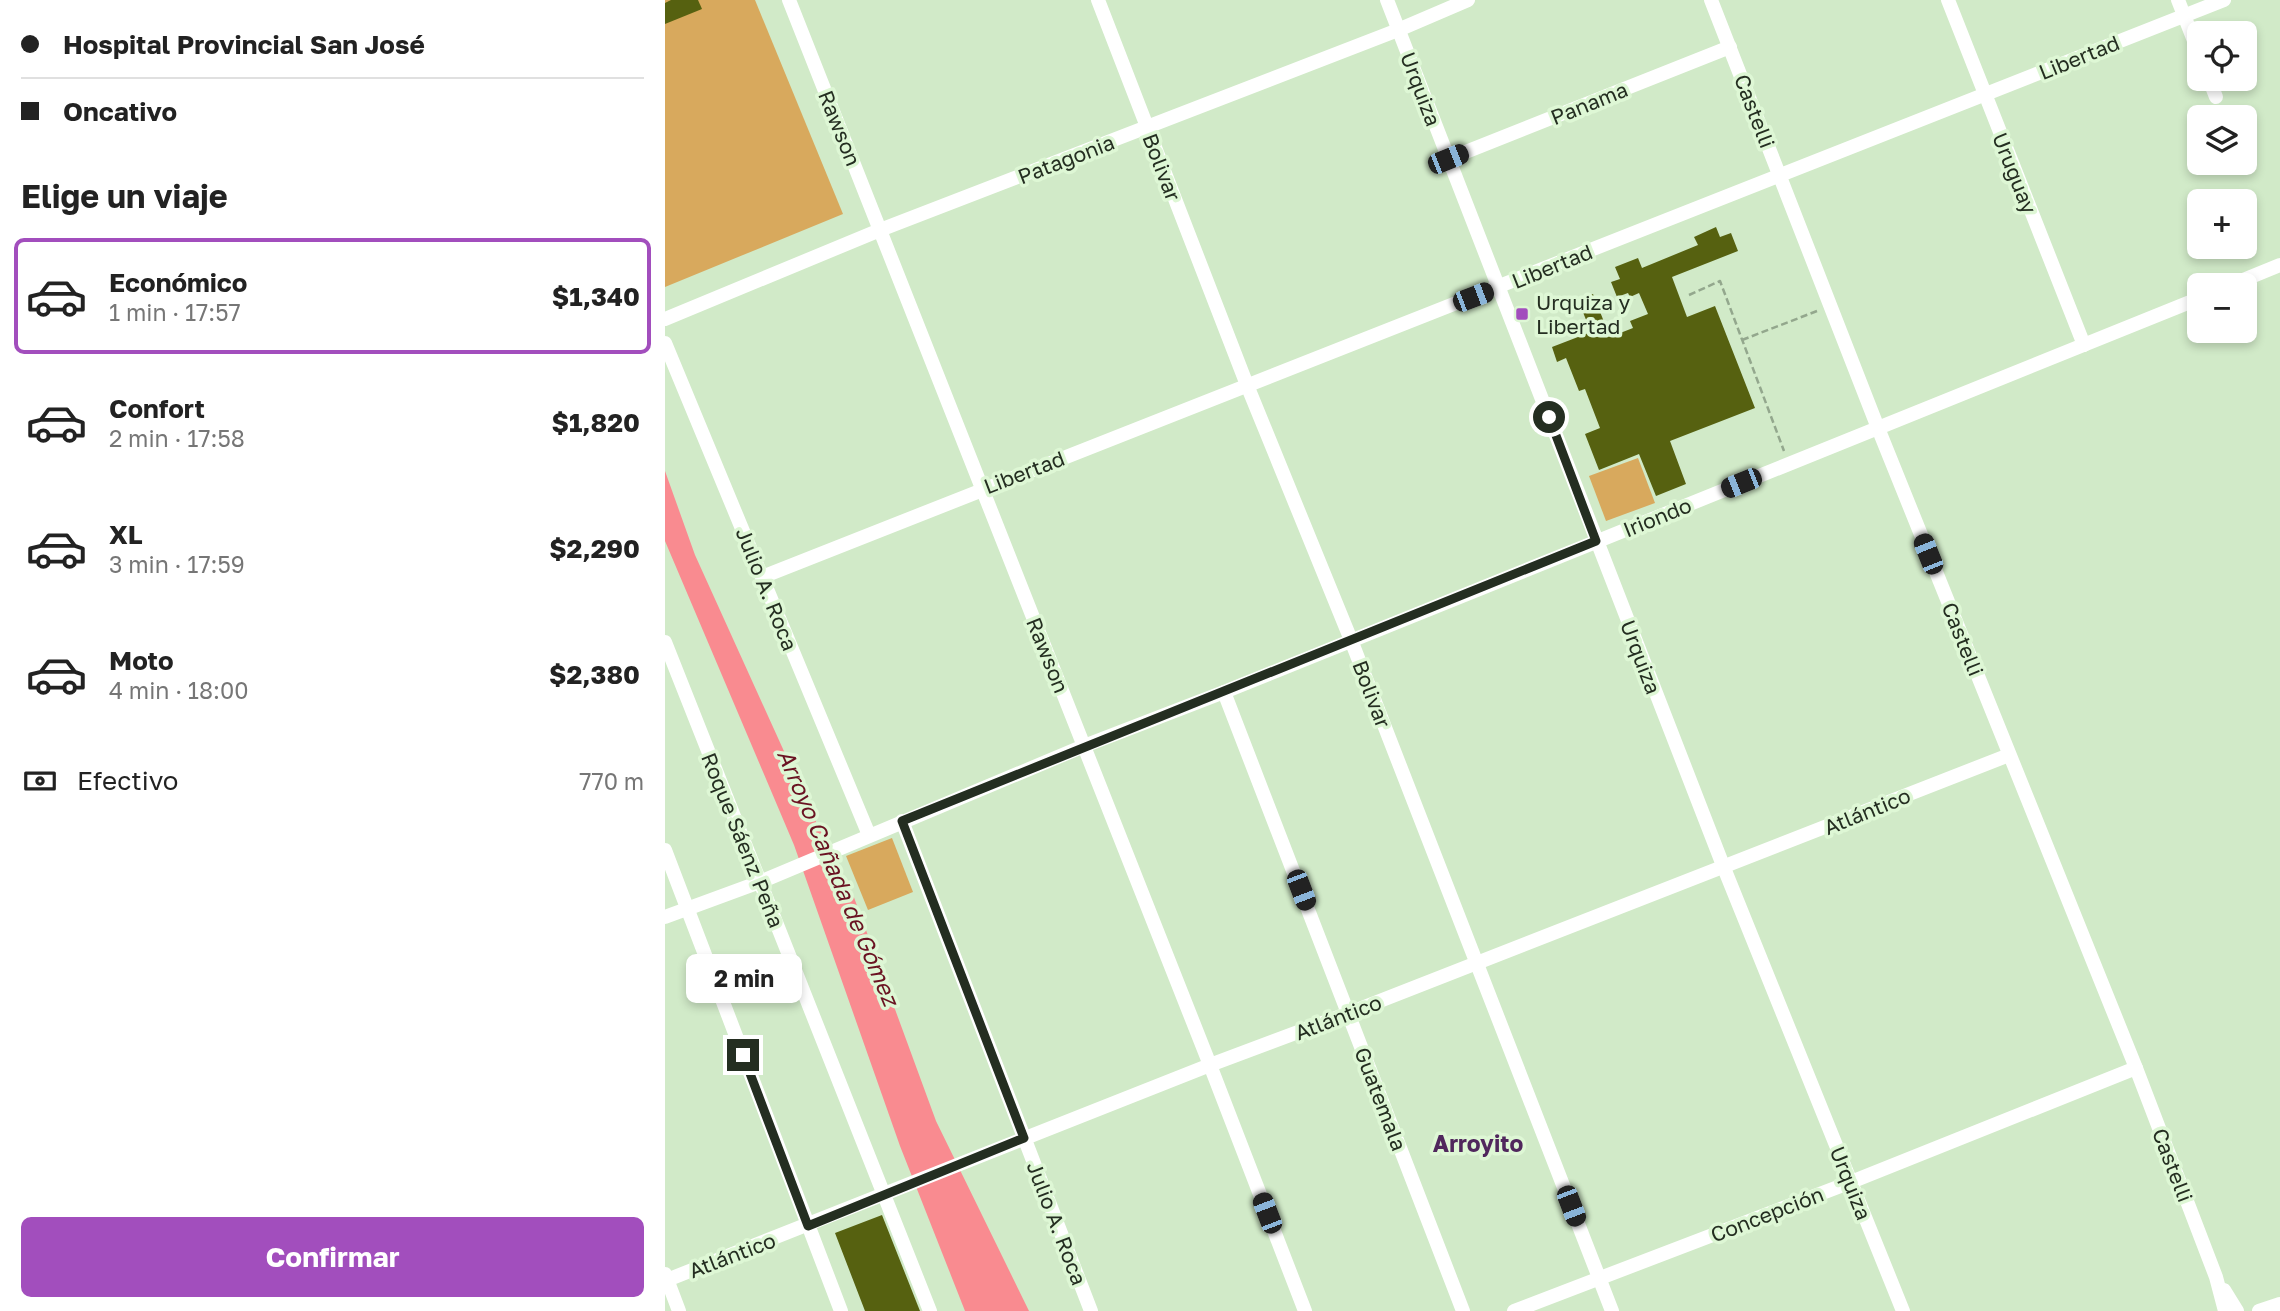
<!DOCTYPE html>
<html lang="es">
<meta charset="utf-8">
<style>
body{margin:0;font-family:"Golos Text",sans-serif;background:#f2f2f2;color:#222;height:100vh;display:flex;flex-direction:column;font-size:26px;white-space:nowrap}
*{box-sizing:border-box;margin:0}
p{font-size:23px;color:#767676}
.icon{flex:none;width:38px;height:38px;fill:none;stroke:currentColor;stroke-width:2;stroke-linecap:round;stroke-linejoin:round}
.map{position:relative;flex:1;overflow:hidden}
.details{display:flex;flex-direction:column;background:#fff;width:665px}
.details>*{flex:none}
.top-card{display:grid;align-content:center;height:154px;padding:0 21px;background:#fff}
.tools{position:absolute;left:1522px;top:21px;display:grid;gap:14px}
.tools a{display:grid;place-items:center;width:70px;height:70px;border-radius:10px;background:#fff;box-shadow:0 4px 10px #0003;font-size:35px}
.end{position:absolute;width:32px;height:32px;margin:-16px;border:9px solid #242e21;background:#fff;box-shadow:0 0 0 4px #fff}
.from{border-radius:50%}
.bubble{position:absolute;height:49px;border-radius:10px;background:#fff;box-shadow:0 4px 10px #0003;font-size:23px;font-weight:700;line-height:49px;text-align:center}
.car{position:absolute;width:21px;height:42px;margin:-21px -10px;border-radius:9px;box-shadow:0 0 5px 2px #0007;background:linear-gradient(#222 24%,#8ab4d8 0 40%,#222 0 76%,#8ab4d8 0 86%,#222 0)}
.top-card b{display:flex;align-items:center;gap:24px;height:66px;font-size:26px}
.top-card b+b{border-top:2px solid #e0e0e0}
.top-card i{width:18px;height:18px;background:#222}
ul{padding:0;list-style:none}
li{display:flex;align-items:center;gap:21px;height:116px;margin:0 14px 10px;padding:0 7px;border:4px solid transparent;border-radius:10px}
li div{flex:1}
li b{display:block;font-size:26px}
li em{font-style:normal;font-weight:700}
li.selected{border-color:#a24ebd}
li>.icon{width:63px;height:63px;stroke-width:1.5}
h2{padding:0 21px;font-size:32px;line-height:84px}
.pay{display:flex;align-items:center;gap:18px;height:77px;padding:0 21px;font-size:26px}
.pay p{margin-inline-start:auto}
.primary-button{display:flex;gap:14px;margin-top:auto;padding:14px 21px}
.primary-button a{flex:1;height:80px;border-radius:10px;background:#a24ebd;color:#fff;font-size:28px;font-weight:700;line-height:80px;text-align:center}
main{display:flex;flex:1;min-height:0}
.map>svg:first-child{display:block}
.green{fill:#d8a95d}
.water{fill:#f98b90}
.building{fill:#566110}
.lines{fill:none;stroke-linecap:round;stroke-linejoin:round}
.path{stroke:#93a78d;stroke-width:2.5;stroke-dasharray:7 3.5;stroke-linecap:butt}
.street{stroke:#fff;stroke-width:14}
.route{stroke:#242e21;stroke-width:9}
.poi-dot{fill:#a24ebd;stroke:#def7d5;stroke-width:2.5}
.labels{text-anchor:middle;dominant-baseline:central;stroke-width:7;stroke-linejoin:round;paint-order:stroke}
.street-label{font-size:21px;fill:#242e21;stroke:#def7d5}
.poi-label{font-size:21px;fill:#242e21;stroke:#def7d5;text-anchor:start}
.water-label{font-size:23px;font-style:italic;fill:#6a1322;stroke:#def7d5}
.neighbourhood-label{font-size:23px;font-weight:bold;fill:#50275d;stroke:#def7d5}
</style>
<main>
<section class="details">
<div class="top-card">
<b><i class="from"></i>Hospital Provincial San José</b>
<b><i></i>Oncativo</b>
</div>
<h2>Elige un viaje</h2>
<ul>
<li class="selected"><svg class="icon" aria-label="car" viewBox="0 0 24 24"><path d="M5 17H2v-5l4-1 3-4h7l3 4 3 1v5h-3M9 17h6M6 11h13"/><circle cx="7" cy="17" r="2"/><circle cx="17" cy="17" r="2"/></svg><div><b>Económico</b><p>1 min · 17:57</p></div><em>$1,340</em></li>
<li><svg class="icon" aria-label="car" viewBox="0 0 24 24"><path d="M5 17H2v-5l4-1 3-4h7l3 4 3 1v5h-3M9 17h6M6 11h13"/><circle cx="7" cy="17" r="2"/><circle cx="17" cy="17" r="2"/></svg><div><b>Confort</b><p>2 min · 17:58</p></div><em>$1,820</em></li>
<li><svg class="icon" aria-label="car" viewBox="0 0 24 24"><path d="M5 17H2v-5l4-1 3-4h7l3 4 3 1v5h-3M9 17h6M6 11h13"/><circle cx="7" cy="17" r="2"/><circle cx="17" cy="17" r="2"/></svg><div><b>XL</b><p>3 min · 17:59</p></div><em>$2,290</em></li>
<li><svg class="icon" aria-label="car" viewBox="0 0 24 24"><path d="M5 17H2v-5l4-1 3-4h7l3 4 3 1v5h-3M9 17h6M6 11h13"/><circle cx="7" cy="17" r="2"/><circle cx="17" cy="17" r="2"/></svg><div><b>Moto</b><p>4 min · 18:00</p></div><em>$2,380</em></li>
</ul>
<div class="pay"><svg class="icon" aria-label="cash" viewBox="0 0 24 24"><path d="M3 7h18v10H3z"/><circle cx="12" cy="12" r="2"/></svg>Efectivo<p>770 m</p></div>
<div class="primary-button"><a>Confirmar</a></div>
</section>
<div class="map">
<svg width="1615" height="1311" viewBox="0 0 1615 1311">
<rect width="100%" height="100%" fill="#d1eac8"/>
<!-- green -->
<g class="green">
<polygon points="0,0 90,0 178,214 0,287"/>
<polygon points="973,458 990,503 941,521 924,476"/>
<polygon points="227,838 248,892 203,910 181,856"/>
</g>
<!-- water -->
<polygon class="water" points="0,471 30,555 152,824 187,892 271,1121 364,1311 300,1311 235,1146 129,845 0,541"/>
<!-- building -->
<g class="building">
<polygon points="6,0 33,0 37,9 0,24 0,3"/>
<polygon points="1051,227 1055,237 1066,233 1073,251 1007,277 1022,317 1050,306 1090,408 1005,441 1021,484 991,496 974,454 934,470 920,434 935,428 920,389 914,391 901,358 892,362 887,347 926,332 913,300 928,294 945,337 968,328 965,321 983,314 974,293 965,297 963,293 952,297 946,282 955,279 950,267 973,258 977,268 1033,245 1029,237"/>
<polygon points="217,1215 253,1306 255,1311 200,1311 170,1233"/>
</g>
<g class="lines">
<!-- path -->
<g class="path">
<polyline points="1024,295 1055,281 1119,451"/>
<polyline points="1077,340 1152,311"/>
</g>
<!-- street -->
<g class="street">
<polyline points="124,0 545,1065 640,1311"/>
<polyline points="433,0 582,385 686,640 947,1311"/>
<polyline points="722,0 1059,868 1238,1311"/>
<polyline points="1046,0 1213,428 1471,1068 1551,1277 1560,1311"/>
<polyline points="1283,0 1419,345"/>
<polyline points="1513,0 1535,56"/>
<polyline points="1544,79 1551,97"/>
<polyline points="783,159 1065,47"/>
<polyline points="1566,285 1615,265"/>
<polyline points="0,319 215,230 733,30 803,0"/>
<polyline points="0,343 204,835"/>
<polyline points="97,577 1559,0"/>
<polyline points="0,642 265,1311"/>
<polyline points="559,692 798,1311"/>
<polyline points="237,821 426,1311"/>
<polyline points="0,850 176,1311"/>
<polyline points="0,917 95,882 419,746 559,692 1535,298"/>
<polyline points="0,1274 14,1311"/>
<polyline points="2,1280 545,1065 684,1013 1344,755"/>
<polyline points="1559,1290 1572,1311"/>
<polyline points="849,1311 1186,1182 1471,1068"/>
<polyline points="1594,1311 1615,1304"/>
</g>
</g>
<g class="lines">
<!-- route -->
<polyline class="route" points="78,1055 143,1226 359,1138 237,821 931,541 884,417"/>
</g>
<!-- markers -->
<rect class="poi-dot" x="850" y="307" width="14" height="14" rx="3.5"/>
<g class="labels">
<!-- street labels -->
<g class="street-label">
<text transform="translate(1414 57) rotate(-22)">Libertad</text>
<text transform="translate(756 89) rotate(69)">Urquiza</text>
<text transform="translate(924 103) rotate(-22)">Panama</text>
<text transform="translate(1090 111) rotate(69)">Castelli</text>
<text transform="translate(175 128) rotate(68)">Rawson</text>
<text transform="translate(401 159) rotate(-21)">Patagonia</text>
<text transform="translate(497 167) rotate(69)">Bolivar</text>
<text transform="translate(1350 173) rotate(68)">Uruguay</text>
<text transform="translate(887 266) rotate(-22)">Libertad</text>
<text transform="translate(359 472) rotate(-21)">Libertad</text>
<text transform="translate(992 517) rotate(-22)">Iriondo</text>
<text transform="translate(102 589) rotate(68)">Julio A. Roca</text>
<text transform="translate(1298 639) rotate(68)">Castelli</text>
<text transform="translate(383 655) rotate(68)">Rawson</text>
<text transform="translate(976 657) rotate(69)">Urquiza</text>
<text transform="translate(707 694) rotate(69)">Bolivar</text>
<text transform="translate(1202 811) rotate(-22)">Atlántico</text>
<text transform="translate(78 840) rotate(68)">Roque Sáenz Peña</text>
<text transform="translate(673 1017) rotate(-21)">Atlántico</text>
<text transform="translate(716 1099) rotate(69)">Guatemala</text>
<text transform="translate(1508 1165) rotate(69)">Castelli</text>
<text transform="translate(1186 1183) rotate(68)">Urquiza</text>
<text transform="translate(1102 1214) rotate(-21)">Concepción</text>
<text transform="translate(392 1223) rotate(69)">Julio A. Roca</text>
<text transform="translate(67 1255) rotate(-21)">Atlántico</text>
</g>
<!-- poi labels -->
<g class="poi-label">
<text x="871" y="302">Urquiza y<tspan x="871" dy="24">Libertad</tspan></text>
</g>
<!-- water labels -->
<g class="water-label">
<text transform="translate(174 877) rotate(67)">Arroyo Cañada de Gómez</text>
</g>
<!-- neighbourhood labels -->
<g class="neighbourhood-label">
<text x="813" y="1143">Arroyito</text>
</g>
</g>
</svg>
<div class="tools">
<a><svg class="icon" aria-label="locate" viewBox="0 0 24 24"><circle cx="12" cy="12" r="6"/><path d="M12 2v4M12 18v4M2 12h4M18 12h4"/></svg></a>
<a><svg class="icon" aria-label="layers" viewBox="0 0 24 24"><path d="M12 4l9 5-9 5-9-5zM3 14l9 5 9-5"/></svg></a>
<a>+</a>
<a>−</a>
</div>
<i class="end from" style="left:884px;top:417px"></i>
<i class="end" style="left:78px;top:1055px"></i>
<div class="bubble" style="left:21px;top:954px;width:116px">2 min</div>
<i class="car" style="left:783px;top:159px;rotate:68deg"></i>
<i class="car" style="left:808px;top:297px;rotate:69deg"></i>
<i class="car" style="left:1076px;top:483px;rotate:248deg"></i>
<i class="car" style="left:1263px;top:554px;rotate:338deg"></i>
<i class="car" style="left:636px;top:890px;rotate:159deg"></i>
<i class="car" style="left:906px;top:1206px;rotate:159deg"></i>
<i class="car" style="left:602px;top:1213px;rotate:339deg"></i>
</div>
</main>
